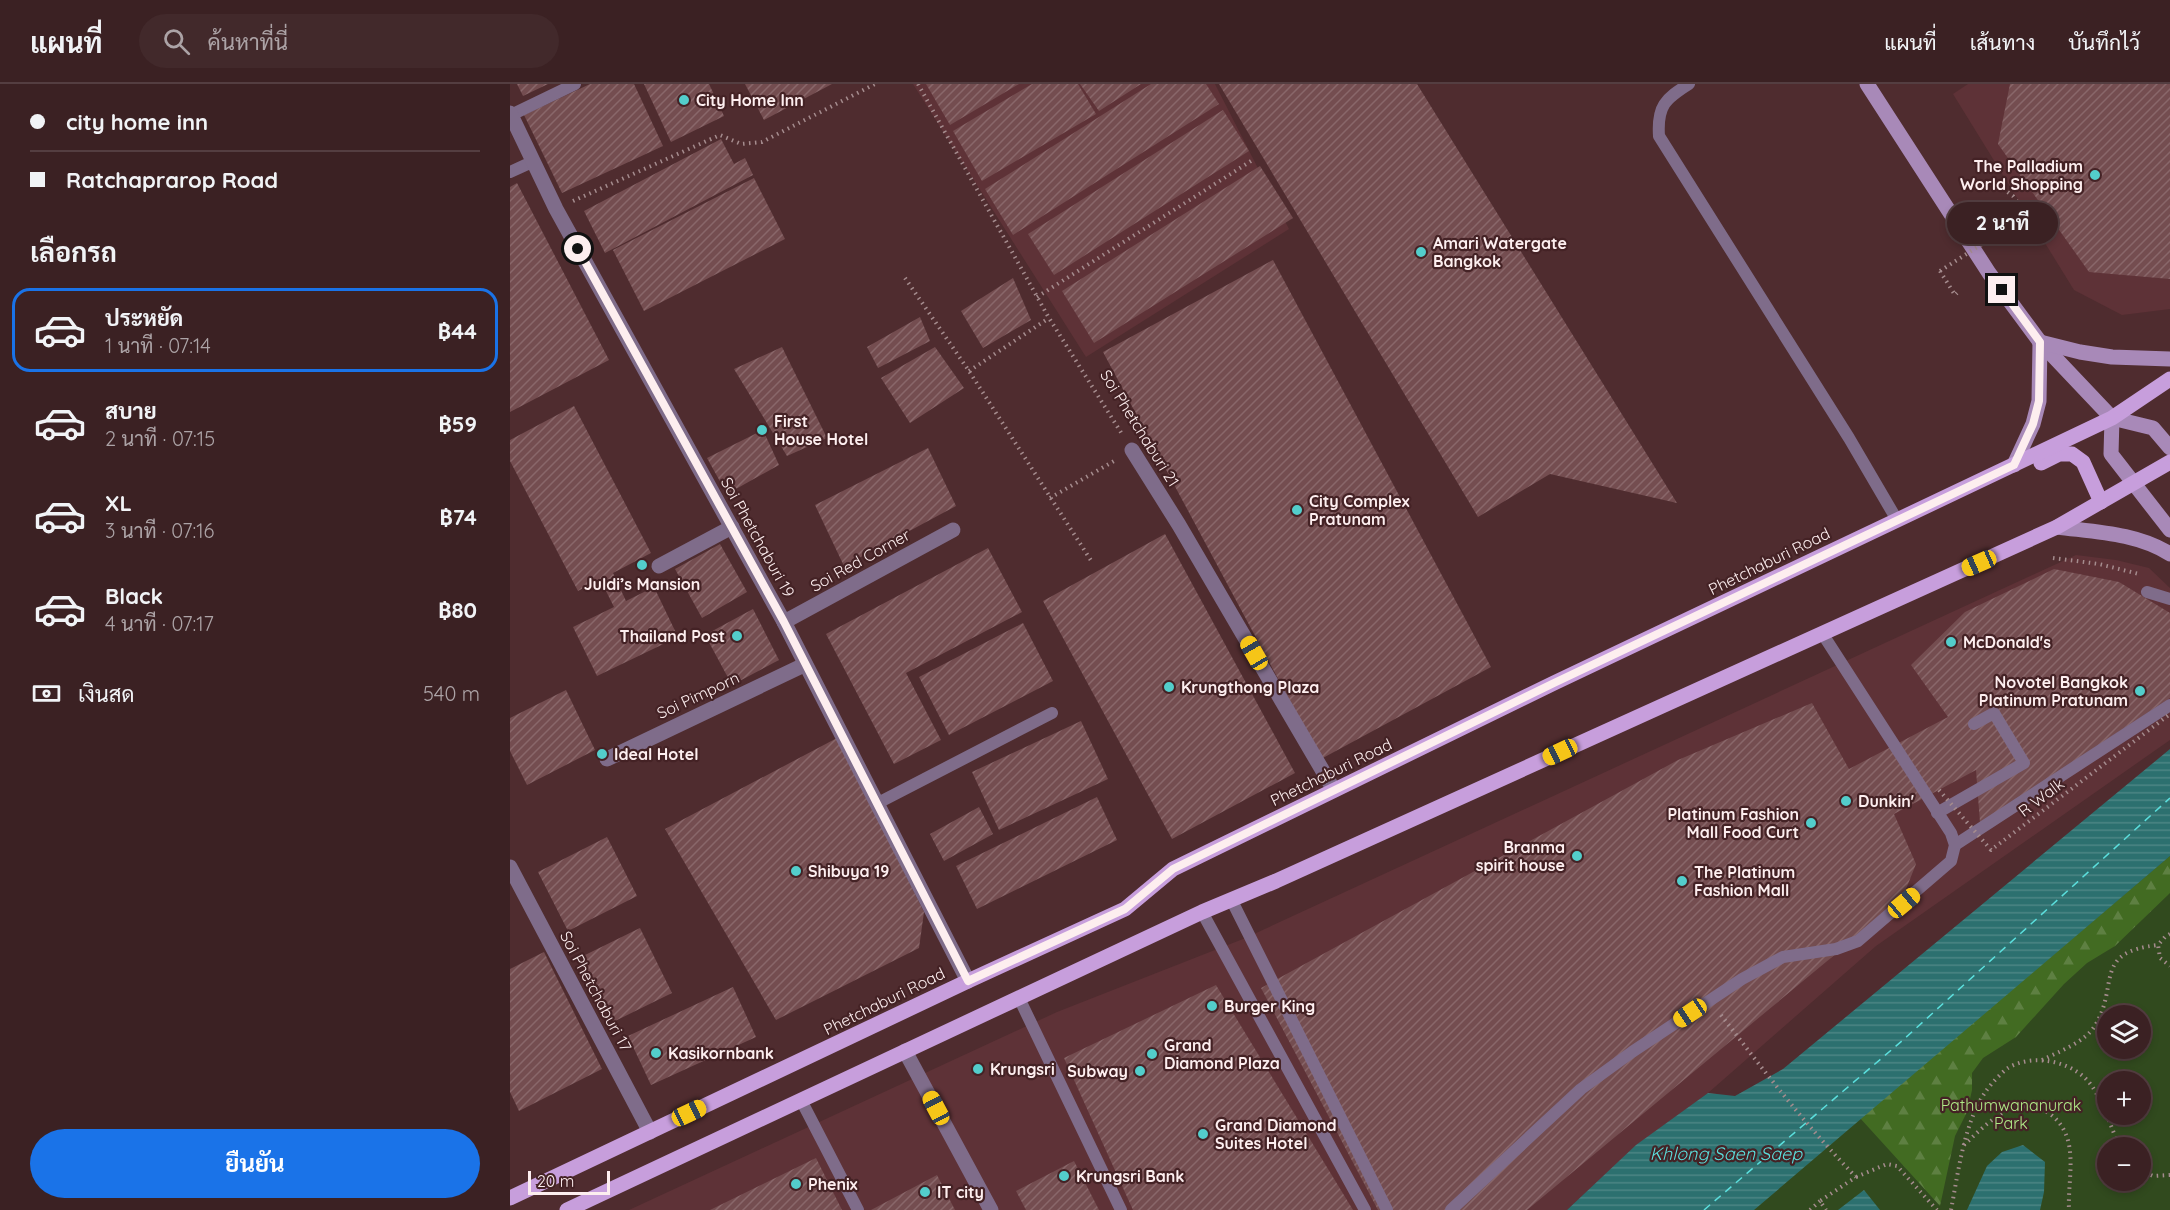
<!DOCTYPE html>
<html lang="th">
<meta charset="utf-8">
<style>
body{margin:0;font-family:Quicksand,Sarabun,sans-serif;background:#42292b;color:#f1f3f6;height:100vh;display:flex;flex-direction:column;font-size:22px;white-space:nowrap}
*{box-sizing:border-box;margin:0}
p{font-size:20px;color:#aca3a6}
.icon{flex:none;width:33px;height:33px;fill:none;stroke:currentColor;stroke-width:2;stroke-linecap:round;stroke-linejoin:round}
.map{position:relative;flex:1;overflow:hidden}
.sheet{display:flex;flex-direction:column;background:#3b2123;width:510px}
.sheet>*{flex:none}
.guide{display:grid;align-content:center;height:132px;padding:0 30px;background:#3b2123}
.tools{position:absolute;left:1587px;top:921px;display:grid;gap:12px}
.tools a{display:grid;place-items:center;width:54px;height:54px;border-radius:50%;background:#3b2123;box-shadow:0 3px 9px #0003,0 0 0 2px #543e41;font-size:30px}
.scale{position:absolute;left:18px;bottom:15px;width:82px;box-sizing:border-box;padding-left:6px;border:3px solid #fdeeef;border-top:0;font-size:16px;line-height:21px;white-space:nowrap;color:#fdeeef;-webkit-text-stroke:4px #442225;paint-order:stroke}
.end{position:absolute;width:27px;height:27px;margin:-14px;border:8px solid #fdeeef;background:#111;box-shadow:0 0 0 3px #111}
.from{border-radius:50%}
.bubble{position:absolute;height:42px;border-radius:21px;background:#3b2123;box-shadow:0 3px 9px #0003,0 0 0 2px #543e41;font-size:20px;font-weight:700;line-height:42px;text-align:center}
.car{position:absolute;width:18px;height:36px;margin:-18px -9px;border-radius:8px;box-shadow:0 0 4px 2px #0007;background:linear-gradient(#f5c518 24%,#345 0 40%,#f5c518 0 76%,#345 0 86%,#f5c518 0)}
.guide b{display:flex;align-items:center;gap:21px;height:57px;font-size:22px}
.guide b+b{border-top:2px solid #543e41}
.guide i{width:15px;height:15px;background:#f1f3f6}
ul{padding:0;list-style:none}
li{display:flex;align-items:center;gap:18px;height:84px;margin:0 12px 9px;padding:0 18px;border:3px solid transparent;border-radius:18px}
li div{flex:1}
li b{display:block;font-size:22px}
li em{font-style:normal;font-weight:700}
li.active{border-color:#1a73e8}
li>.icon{width:54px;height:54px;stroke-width:1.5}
h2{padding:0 30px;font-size:27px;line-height:72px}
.pay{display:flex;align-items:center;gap:15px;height:66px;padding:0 30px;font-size:22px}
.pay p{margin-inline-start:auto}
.primary-button{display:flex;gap:12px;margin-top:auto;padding:12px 30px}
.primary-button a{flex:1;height:69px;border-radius:36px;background:#1a73e8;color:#fff;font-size:24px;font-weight:700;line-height:69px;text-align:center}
header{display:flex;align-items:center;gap:36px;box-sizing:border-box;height:84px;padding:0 30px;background:#3b2123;border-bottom:2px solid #543e41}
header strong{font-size:28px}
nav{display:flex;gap:33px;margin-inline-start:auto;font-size:21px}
.search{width:420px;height:54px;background:#42292b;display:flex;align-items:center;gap:15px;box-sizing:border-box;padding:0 21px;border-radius:33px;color:#aca3a6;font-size:22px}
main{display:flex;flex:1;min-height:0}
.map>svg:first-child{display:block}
.built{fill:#5e3237}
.green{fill:#314a1e;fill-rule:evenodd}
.forest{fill:url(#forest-firs)}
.water{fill:url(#water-rules)}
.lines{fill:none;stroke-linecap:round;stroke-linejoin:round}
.ferry{stroke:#5bdfdd;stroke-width:1.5;stroke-dasharray:8 6;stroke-linecap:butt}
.building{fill:url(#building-hatch)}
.path{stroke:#a58c8e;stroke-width:4;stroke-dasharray:1.5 4.5;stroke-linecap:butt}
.service{stroke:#7f6c8a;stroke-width:12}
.pedestrian{stroke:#7f6c8a;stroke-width:15}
.minor{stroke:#7f6c8a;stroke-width:15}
.secondary{stroke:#a889b8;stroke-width:15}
.primary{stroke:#c79edc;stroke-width:15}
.path-bridge{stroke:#a58c8e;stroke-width:4;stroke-dasharray:1.5 4.5;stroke-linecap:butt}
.route{stroke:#fdeeef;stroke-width:8}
.poi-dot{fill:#53cdcb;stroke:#442225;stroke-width:2}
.labels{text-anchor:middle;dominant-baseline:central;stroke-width:4.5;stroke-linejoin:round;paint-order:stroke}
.poi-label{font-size:16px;font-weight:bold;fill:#fdeeef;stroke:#442225;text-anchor:start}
.street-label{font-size:16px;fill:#fdeeef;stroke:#442225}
.park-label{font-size:16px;fill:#afea87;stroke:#442225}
.water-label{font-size:18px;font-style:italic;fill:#5bdfdd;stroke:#442225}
</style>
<header>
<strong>แผนที่</strong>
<div class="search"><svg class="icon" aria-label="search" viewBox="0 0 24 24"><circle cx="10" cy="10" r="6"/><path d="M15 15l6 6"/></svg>ค้นหาที่นี่</div>
<nav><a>แผนที่</a><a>เส้นทาง</a><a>บันทึกไว้</a></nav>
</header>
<main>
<section class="sheet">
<div class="guide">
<b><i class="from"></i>city home inn</b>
<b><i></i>Ratchaprarop Road</b>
</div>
<h2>เลือกรถ</h2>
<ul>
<li class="active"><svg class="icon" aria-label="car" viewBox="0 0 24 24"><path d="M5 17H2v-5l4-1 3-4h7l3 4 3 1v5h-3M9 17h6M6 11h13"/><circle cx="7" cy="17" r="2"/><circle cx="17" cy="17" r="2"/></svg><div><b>ประหยัด</b><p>1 นาที · 07:14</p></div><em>฿44</em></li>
<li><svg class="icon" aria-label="car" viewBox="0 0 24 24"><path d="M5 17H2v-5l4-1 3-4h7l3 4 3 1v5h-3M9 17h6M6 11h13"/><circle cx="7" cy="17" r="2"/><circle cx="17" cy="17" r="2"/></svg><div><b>สบาย</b><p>2 นาที · 07:15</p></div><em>฿59</em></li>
<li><svg class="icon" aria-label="car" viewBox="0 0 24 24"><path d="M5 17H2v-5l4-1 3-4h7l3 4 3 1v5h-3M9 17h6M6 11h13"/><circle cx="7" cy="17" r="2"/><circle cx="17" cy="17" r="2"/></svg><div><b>XL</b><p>3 นาที · 07:16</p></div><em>฿74</em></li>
<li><svg class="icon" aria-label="car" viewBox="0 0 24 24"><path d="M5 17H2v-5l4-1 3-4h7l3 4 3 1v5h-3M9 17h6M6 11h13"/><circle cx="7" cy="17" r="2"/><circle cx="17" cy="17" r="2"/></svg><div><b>Black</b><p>4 นาที · 07:17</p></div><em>฿80</em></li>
</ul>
<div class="pay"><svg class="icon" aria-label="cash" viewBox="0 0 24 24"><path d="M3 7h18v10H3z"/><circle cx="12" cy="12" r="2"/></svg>เงินสด<p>540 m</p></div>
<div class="primary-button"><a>ยืนยัน</a></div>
</section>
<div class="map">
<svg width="1660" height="1126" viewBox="0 0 1660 1126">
<defs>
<pattern id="forest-firs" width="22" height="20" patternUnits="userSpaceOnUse" patternTransform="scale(1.5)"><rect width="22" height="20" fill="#426b22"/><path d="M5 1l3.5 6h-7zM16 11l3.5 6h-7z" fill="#5e8042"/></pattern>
<pattern id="water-rules" width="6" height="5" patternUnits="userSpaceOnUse" patternTransform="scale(1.5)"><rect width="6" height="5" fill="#2c706f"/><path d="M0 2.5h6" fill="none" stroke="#4c8584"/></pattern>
<pattern id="building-hatch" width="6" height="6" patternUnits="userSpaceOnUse" patternTransform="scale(1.5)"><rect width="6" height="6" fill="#744d50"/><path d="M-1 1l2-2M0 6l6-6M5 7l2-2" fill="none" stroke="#89676a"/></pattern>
</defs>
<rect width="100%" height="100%" fill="#4f2c2f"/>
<!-- built -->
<g class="built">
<polygon points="403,0 705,0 779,145 576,273"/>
<polygon points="1458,0 1660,0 1660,225 1612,231 1564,206 1443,10"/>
<polygon points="1566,471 1606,476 1639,484 1660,504 1660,656 1366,862 1198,1009 1126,1062 1057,1126 119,1126 547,928 733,855"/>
</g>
<!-- green -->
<path class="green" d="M1660 770V1126H1242ZM1598 932H1630V964H1598ZM1598 998H1630V1030H1598ZM1598 1064H1630V1096H1598Z"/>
<!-- forest -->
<polygon class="forest" points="1660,772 1660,809 1605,862 1577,879 1554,900 1506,953 1473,974 1462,989 1462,1006 1457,1028 1445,1052 1430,1122 1350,1034"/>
<!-- water -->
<g class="water">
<polygon points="1660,665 1660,772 1244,1126 1057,1126 1126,1061 1198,1009 1225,1012 1273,985"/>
<polygon points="1513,1061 1535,1078 1534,1108 1530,1126 1457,1126 1477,1082 1492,1068"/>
<polygon points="1354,1106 1370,1126 1328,1126"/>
</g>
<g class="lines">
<!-- ferry -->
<polyline class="ferry" points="1194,1126 1393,956 1660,714"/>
</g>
<!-- building -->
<g class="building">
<polygon points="7,0 38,0 13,12"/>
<polygon points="80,0 124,0 153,62 52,109 14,31"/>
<polygon points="134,0 199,0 214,32 161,58"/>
<polygon points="235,0 322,0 254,36"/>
<polygon points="416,0 509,0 440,41"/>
<polygon points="522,0 568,0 586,30 472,97 443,47"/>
<polygon points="570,0 631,0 589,27"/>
<polygon points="641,0 696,0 709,20 503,151 475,105"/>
<polygon points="709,0 907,0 1167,419 1040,390 968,433"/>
<polygon points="1500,0 1660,0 1660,195 1579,188 1488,60"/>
<polygon points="713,26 739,67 544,191 518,150"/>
<polygon points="211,55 224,80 235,74 243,91 95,169 74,127"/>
<polygon points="750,82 783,134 584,259 552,207"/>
<polygon points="244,94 275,155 134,227 103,166"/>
<polygon points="7,99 99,276 0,328 0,103"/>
<polygon points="763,176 981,583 811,675 593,268"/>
<polygon points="503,194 521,236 473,264 451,227"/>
<polygon points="410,233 420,257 368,284 357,263"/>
<polygon points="272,263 317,354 277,372 224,285"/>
<polygon points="425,263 454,304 400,339 371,294"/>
<polygon points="64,322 141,469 103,489 116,517 144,503 168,553 87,592 63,543 104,523 90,495 68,507 0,377 0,356"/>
<polygon points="253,346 269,381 217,410 197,374"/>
<polygon points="418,364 446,422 334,482 305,421"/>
<polygon points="655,450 785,689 662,755 533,517"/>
<polygon points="210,460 237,508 192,534 165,485"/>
<polygon points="478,464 512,528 396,589 431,656 384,680 316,550"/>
<polygon points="1544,485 1609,498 1660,529 1660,614 1470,739 1466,686 1384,730 1406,780 1392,815 1017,1126 868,1126 751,904 1168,676 1302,619 1339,685 1438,633 1401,581 1455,528"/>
<polygon points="243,525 269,576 222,601 195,551"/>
<polygon points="513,539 543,597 439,651 409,593"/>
<polygon points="56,606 85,666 17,701 0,667 0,634"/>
<polygon points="571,637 598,695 489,746 462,688"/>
<polygon points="327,654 414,828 409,864 266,936 155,745"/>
<polygon points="587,713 607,756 467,825 446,782"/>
<polygon points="469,723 483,750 434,777 420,750"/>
<polygon points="97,753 127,812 58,847 28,788"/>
<polygon points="130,844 162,909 103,938 71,873"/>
<polygon points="34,868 92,985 9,1027 0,1008 0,885"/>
<polygon points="706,901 843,1126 623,1126 554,974"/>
<polygon points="223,903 246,953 141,1001 118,952"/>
<polygon points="306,1074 332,1126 200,1126"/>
<polygon points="564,1077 589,1126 516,1126 506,1107"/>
<polygon points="427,1091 445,1126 361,1126"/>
</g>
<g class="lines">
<!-- path -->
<g class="path">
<polyline points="408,0 539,234 612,350"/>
<polyline points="1488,101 1503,112 1517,131 1531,121"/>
<polyline points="63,117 210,51 231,60 252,58 365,0"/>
<polyline points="1430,187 1445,211 1447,209"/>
<polyline points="395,194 459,287 582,478"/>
<polyline points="527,213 741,77"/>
<polyline points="459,287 539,234"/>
<polyline points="540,414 604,377"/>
<polyline points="1543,474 1589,480 1629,490"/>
<polyline points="1660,850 1655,853 1648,861 1650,874 1660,882"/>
<path d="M1211 931C1254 987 1297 1043 1346 1093L1310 1117 1316 1126"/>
<path d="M1532 976C1550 967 1576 958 1586 940 1609 900 1583 868 1648 861"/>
<path d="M1454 1061C1467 1049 1480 1035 1497 1027 1525 1013 1554 1032 1559 1061 1563 1082 1558 1104 1559 1126"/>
<polyline points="1630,1086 1643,1092 1660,1091"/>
<polyline points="1346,1093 1377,1080 1387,1082 1427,1126"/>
<polyline points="1300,1126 1310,1117"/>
<path d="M1441 1126C1448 1090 1454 1038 1476 1007 1481 1000 1491 989 1498 984 1521 970 1556 976 1575 994 1591 1009 1601 1044 1610 1064"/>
</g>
<!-- service -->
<g class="service">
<path d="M1179 0C1155 15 1147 22 1149 52L1339 354 1387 436"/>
<polyline points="1,31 65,0"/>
<polyline points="0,88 22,78"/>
<polyline points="1637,508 1660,515"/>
<polyline points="366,720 542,629"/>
<polyline points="1427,729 1514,679 1484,629 1464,640"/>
<polyline points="1445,761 1660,621"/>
<polyline points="721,815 877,1126"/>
<polyline points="692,828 855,1126"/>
<polyline points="509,914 611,1126"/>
<polyline points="291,1016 348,1126"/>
<polyline points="941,1126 1071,1005 1122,968 1232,895 1273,873 1326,865 1348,857 1441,777 1445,761 1441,749 1312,549"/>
</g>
<!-- pedestrian -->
<polyline class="pedestrian" points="274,538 443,446"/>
<!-- minor -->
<g class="minor">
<polyline points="0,29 46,125 274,538 458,897"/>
<polyline points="622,366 669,441 824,706"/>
<polyline points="149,482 222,443"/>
<polyline points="97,675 294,581"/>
<polyline points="0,783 140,1048"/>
<polyline points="395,967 481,1126"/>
</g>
<!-- secondary -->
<g class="secondary">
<polyline points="1357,0 1479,189 1530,258 1602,334"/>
<polyline points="1530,258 1570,268 1602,273 1660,275"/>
<polyline points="1602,334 1601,370 1660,446"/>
<polyline points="1602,334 1643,344 1660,364"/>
<polyline points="1504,381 1523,340 1529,317 1530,258"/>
<path d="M1547 443C1585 448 1627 449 1660 470"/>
</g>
<!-- primary -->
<g class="primary">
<polyline points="1531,379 1549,370 1562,370 1573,378 1591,418"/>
<polyline points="0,1114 458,897 615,825 663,785 1044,599 1602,334 1660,295"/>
<polyline points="57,1126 692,828 766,797 1547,443 1660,378"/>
</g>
<!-- path-bridge -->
<g class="path-bridge">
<polyline points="1430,187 1517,131"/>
<polyline points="1429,706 1481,766 1660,630"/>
</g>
</g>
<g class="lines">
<!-- route -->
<polyline class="route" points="68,165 274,538 458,897 615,825 663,785 1044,599 1504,381 1523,340 1529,317 1530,258 1492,206"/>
</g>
<!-- markers -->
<g class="poi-dot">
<circle cx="174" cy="16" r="6"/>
<circle cx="1585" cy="91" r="6"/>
<circle cx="911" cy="168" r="6"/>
<circle cx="252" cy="346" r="6"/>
<circle cx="787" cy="426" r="6"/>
<circle cx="132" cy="481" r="6"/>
<circle cx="227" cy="552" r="6"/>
<circle cx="1441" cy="558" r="6"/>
<circle cx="659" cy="603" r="6"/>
<circle cx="1630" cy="607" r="6"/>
<circle cx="92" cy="670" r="6"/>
<circle cx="1336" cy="717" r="6"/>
<circle cx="1301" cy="739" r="6"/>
<circle cx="1067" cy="772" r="6"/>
<circle cx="286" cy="787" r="6"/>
<circle cx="1172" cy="797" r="6"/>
<circle cx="702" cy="922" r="6"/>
<circle cx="146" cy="969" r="6"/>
<circle cx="642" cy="970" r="6"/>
<circle cx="468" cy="985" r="6"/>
<circle cx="630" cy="987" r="6"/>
<circle cx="693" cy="1050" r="6"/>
<circle cx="554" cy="1092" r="6"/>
<circle cx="286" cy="1100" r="6"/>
<circle cx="415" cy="1108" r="6"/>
</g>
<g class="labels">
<!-- poi labels -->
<g class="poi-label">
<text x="186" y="16">City Home Inn</text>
<text x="1573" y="82" text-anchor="end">The Palladium<tspan x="1573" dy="18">World Shopping</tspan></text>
<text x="923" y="159">Amari Watergate<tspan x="923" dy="18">Bangkok</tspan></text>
<text x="264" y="337">First<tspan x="264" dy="18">House Hotel</tspan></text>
<text x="799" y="417">City Complex<tspan x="799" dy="18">Pratunam</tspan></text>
<text x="132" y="500" text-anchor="middle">Juldi’s Mansion</text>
<text x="215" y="552" text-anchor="end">Thailand Post</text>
<text x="1453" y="558">McDonald's</text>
<text x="1618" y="598" text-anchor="end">Novotel Bangkok<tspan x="1618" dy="18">Platinum Pratunam</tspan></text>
<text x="671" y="603">Krungthong Plaza</text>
<text x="104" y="670">Ideal Hotel</text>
<text x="1348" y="717">Dunkin'</text>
<text x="1289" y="730" text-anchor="end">Platinum Fashion<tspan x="1289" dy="18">Mall Food Curt</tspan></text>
<text x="1055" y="763" text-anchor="end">Branma<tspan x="1055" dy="18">spirit house</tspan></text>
<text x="298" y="787">Shibuya 19</text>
<text x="1184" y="788">The Platinum<tspan x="1184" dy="18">Fashion Mall</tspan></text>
<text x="714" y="922">Burger King</text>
<text x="654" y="961">Grand<tspan x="654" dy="18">Diamond Plaza</tspan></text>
<text x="158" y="969">Kasikornbank</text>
<text x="480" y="985">Krungsri</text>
<text x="618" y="987" text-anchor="end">Subway</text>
<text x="705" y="1041">Grand Diamond<tspan x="705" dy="18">Suites Hotel</tspan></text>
<text x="566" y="1092">Krungsri Bank</text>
<text x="298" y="1100">Phenix</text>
<text x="427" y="1108">IT city</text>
</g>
<!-- street labels -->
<g class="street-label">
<text transform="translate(630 344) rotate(58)">Soi Phetchaburi 21</text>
<text transform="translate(248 453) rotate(61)">Soi Phetchaburi 19</text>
<text transform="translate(350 476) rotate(-29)">Soi Red Corner</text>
<text transform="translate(1259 477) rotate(-26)">Phetchaburi Road</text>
<text transform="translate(188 611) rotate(-25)">Soi Pimporn</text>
<text transform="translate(821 688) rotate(-26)">Phetchaburi Road</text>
<text transform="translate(1531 713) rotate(-37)">R Walk</text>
<text transform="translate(86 907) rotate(62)">Soi Phetchaburi 17</text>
<text transform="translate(374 917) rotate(-26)">Phetchaburi Road</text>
</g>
<!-- park labels -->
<g class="park-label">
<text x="1501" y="1021">Pathumwananurak<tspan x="1501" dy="18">Park</tspan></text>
</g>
<!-- water labels -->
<g class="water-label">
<text x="1216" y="1069">Khlong Saen Saep</text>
</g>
</g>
</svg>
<div class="tools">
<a><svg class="icon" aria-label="layers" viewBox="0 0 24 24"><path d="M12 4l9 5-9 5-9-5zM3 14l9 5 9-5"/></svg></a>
<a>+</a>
<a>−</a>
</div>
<div class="scale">20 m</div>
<i class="end from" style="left:68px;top:165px"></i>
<i class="end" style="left:1492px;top:206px"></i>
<div class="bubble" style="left:1437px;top:118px;width:111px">2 นาที</div>
<i class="car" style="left:1469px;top:479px;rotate:246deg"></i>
<i class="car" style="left:744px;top:569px;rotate:330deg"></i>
<i class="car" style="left:1050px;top:668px;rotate:245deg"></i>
<i class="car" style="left:1394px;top:819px;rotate:50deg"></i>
<i class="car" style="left:1180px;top:929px;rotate:236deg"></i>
<i class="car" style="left:426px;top:1024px;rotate:332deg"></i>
<i class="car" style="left:179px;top:1029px;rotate:65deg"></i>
</div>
</main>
